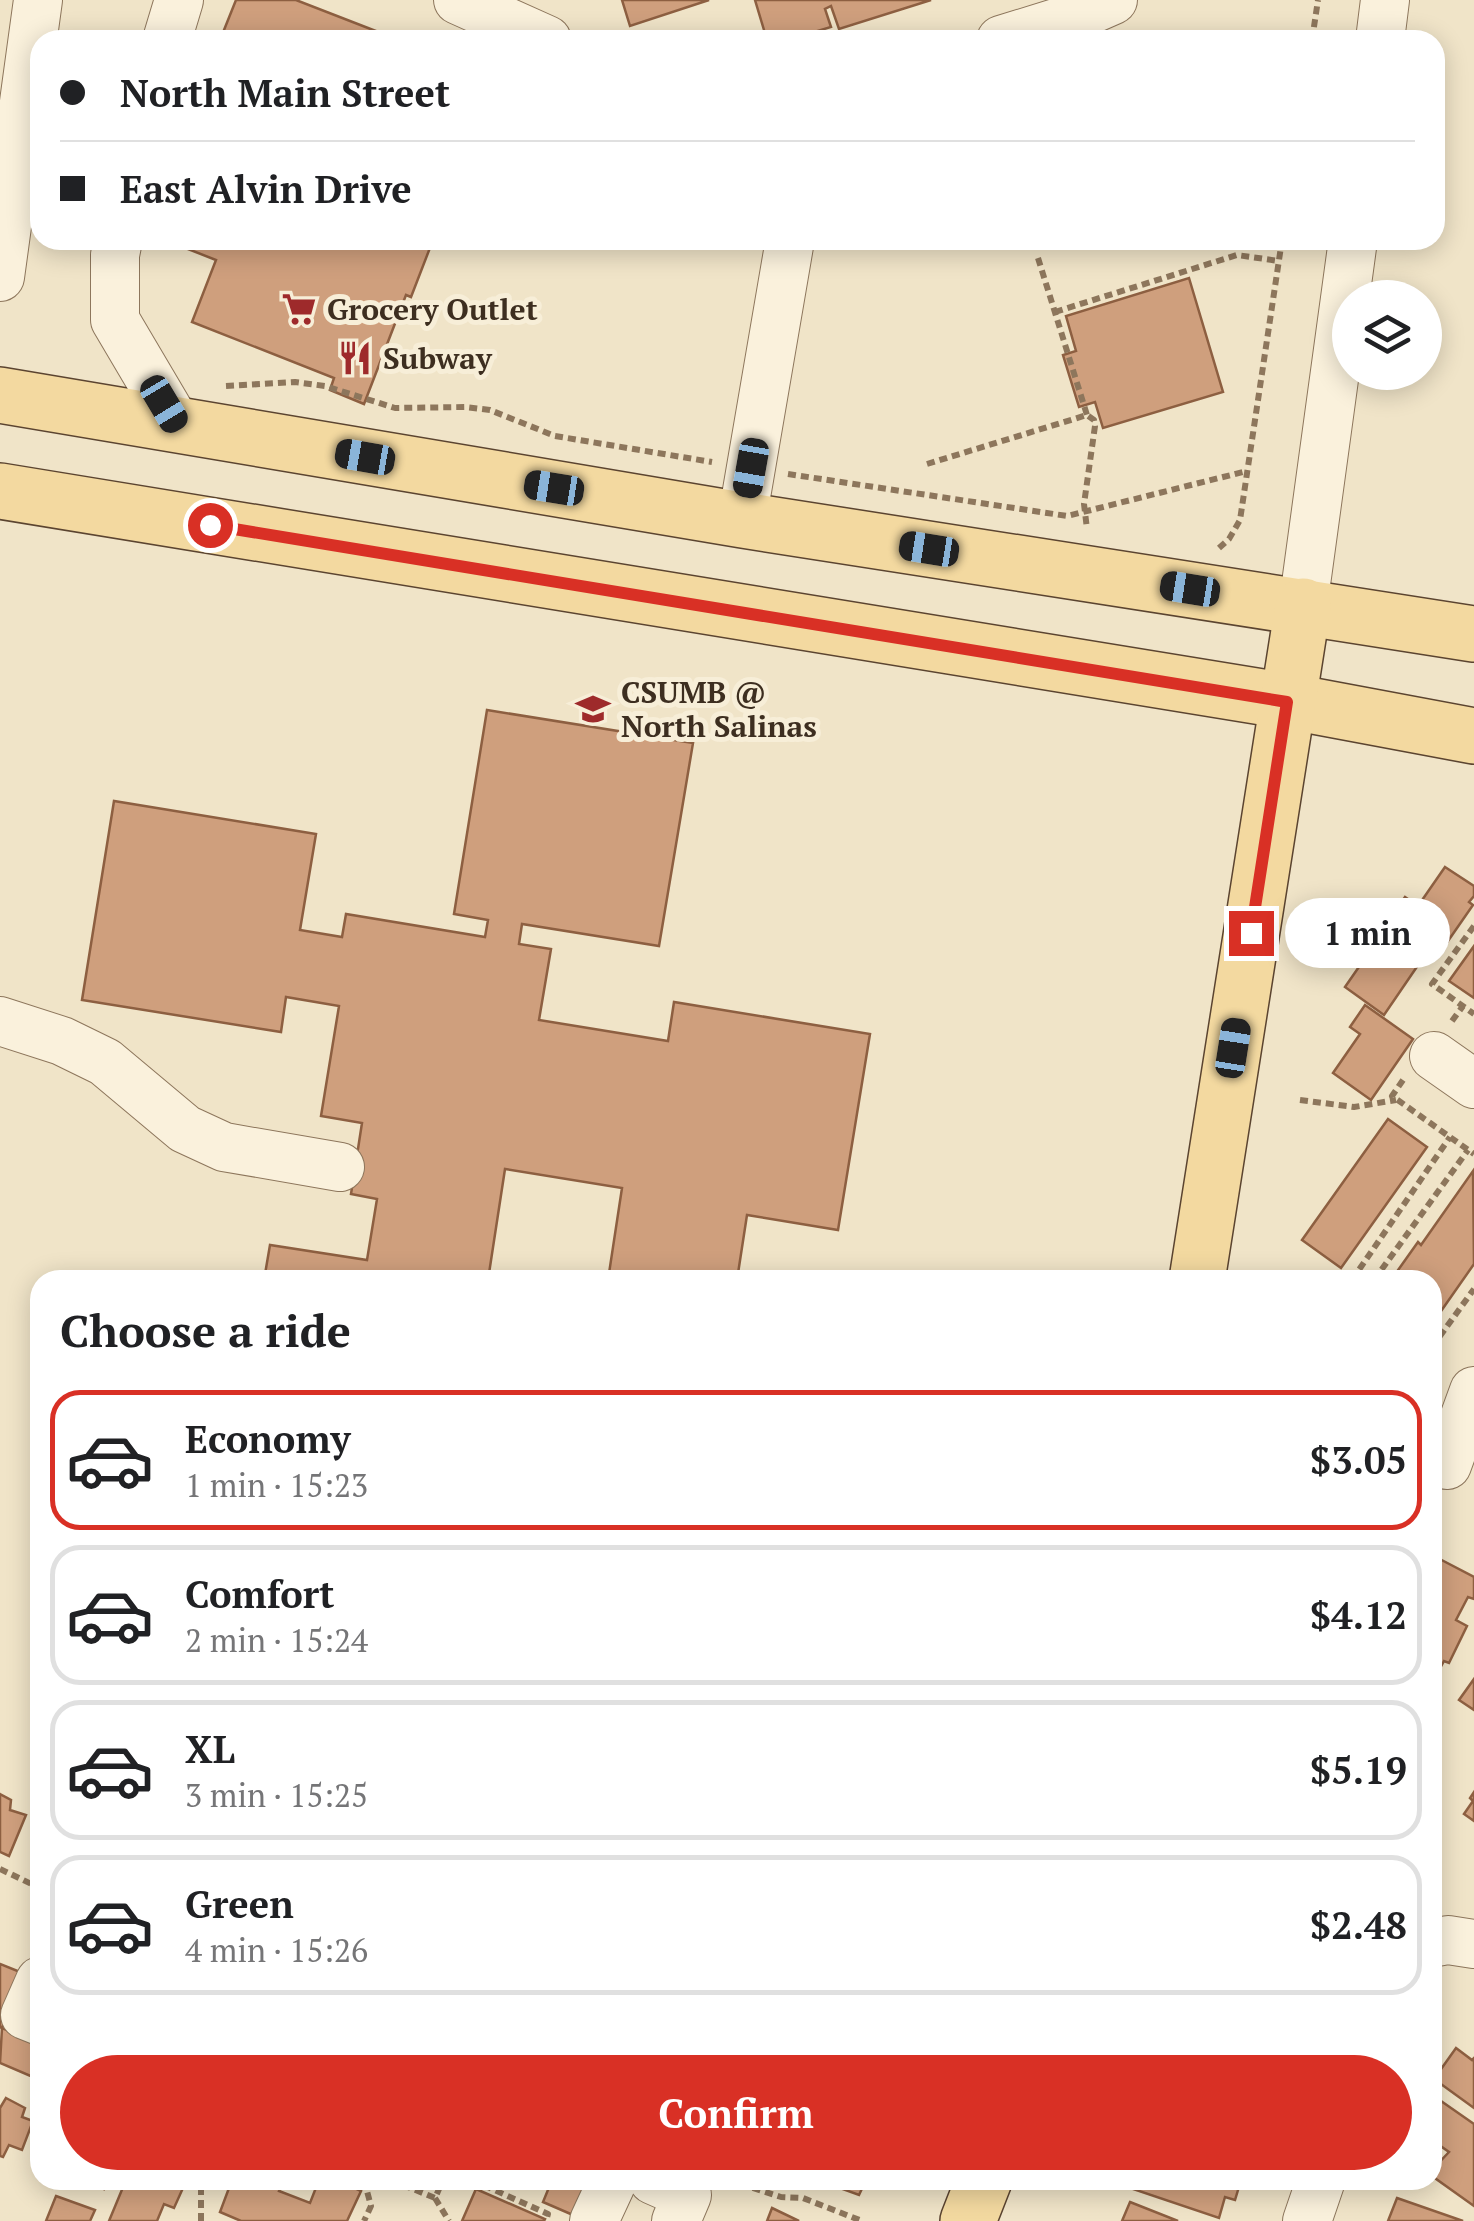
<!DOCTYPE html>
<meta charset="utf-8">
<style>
body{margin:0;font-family:"PT Serif",serif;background:#f6f6f6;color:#202124;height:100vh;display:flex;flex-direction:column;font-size:38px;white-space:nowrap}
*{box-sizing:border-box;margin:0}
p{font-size:32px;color:#757577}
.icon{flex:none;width:55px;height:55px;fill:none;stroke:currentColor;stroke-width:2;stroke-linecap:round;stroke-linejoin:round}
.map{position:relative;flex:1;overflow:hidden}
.sheet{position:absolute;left:30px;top:1270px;width:1412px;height:920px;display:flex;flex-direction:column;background:#fff;border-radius:30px;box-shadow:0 5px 25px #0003}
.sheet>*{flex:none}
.top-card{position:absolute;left:30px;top:30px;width:1415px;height:220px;border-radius:30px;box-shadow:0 5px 25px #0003;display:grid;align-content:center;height:220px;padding:0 30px;background:#fff}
.buttons{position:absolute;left:1332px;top:280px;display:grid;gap:20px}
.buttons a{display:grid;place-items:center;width:110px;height:110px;border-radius:50%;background:#fff;box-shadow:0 5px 25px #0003;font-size:50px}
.end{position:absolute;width:45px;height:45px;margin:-22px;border:12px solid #d93025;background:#fff;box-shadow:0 0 0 5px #fff}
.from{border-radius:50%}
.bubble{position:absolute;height:70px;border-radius:35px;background:#fff;box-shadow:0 5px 25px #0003;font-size:32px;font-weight:700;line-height:70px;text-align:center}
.car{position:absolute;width:30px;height:60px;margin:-30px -15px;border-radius:12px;box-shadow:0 0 8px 2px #0007;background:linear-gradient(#222 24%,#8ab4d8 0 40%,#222 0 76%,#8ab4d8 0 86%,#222 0)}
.top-card b{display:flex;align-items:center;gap:35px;height:95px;font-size:38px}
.top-card b+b{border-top:2px solid #e0e0e0}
.top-card i{width:25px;height:25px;background:#202124}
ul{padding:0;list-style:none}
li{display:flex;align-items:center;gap:30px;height:140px;margin:0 20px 15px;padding:0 10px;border:5px solid #e0e0e0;border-radius:30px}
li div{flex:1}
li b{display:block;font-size:38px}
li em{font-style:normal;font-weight:700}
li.current{border-color:#d93025}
li>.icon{width:90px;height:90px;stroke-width:1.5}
h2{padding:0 30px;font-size:45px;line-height:120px}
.action{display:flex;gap:20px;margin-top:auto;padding:20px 30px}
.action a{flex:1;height:115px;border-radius:60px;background:#d93025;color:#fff;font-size:40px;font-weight:700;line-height:115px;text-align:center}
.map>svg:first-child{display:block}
.building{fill:#cf9f7d;stroke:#8d5f41;stroke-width:2.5}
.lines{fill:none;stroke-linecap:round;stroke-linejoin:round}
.minor-casing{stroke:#8d765c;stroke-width:50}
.major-casing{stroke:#5b4430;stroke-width:58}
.path{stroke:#8d765c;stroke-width:6;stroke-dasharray:8 5;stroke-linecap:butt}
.minor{stroke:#faf1dc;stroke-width:48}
.major{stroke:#f3d9a0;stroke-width:55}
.route{stroke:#d93025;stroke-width:12}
.labels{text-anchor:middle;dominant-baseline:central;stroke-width:10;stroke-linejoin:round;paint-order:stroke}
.poi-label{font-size:30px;font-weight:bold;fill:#3d2e20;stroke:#f7eed8;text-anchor:start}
</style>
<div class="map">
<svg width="1474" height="2221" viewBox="0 0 1474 2221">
<rect width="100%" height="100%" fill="#f0e4c8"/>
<!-- building -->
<g class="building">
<polygon points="236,0 296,0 399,40 220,40"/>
<polygon points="622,0 709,0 630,26"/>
<polygon points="755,0 931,0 839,29 831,6 825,9 831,27 788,40 767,40"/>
<polygon points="165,240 433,240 411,297 406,295 364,404 330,390 334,378 192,322 216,260"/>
<polygon points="1189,278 1223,392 1103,428 1095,402 1079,407 1063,355 1076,351 1066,316"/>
<polygon points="487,710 693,743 659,946 522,924 519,944 551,949 539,1020 668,1041 674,1002 870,1034 838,1230 747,1215 737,1280 608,1280 622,1188 505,1169 488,1280 264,1280 270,1245 367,1260 377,1199 351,1194 362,1123 321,1116 339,1006 286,997 281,1032 82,1000 114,801 316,834 300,930 342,937 346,914 485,937 488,920 454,914"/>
<polygon points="1445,867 1474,886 1474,896 1469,902 1473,905 1439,954 1389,920 1405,897 1418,906"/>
<polygon points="1388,925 1427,952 1384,1015 1345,987"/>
<polygon points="1474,946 1474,998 1449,981"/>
<polygon points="1365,1005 1413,1039 1371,1100 1333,1073 1360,1034 1350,1027"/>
<polygon points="1388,1119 1427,1147 1341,1268 1302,1240"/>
<polygon points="1473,1171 1474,1264 1432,1324 1432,1280 1391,1280 1418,1242 1421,1245"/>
<polygon points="1432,1555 1474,1577 1474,1599 1468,1597 1456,1620 1467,1626 1449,1663 1444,1661 1432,1683"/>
<polygon points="1474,1679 1474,1710 1459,1700"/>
<polygon points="1474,1792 1474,1821 1464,1814 1473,1801 1470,1798"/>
<polygon points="0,1794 11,1800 10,1810 26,1815 9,1856 0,1852"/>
<polygon points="0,1964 25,1974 2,2028 0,2027"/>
<polygon points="2,2028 40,2044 40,2080 0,2063"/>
<polygon points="1456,2048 1472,2060 1474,2058 1474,2108 1434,2079"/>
<polygon points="6,2098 25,2108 22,2117 33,2121 22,2150 9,2145 3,2157 0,2156 0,2108"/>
<polygon points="1441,2101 1474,2124 1474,2206 1432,2176 1432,2170 1449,2152 1432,2140 1432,2113"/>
<polygon points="83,2180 108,2180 104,2189"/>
<polygon points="126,2180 175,2180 174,2184 183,2188 174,2208 164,2204 157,2221 109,2221"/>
<polygon points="232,2180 284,2180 279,2191 310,2203 319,2180 338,2180 361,2191 347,2221 241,2221 220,2212"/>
<polygon points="552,2180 587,2180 573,2215 543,2202"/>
<polygon points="818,2180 866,2180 859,2195"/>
<polygon points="1136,2180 1241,2180 1235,2200 1225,2197 1219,2218 1133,2189"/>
<polygon points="476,2189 545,2219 544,2221 462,2221"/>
<polygon points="56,2196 95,2210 90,2221 46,2221"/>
<polygon points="1397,2198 1463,2221 1388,2221"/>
<polygon points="1130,2202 1178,2221 1122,2221"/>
<polygon points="772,2208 799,2221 767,2221"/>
</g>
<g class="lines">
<!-- minor casing -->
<g class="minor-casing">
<g id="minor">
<polyline points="458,0 547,40"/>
<polyline points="167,40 179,0"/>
<polyline points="1001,40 1072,18 1113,0"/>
<polyline points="1380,40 1385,0"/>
<polyline points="118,240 115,255 115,320 177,425"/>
<polyline points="0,277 38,0"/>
<polyline points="742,520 790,240"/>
<polyline points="1303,606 1353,240"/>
<polyline points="0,1021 62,1041 105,1062 185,1129 224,1147 340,1167"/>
<polyline points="1434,1056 1474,1084"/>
<polyline points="1447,1465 1474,1391"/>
<polyline points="1432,1943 1448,1940 1474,1944"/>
<polyline points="40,1981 25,2015 40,2021"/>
<polyline points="653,2180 687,2195 676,2221"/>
<polyline points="594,2221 613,2180"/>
<polyline points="1307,2221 1321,2180"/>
</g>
</g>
<!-- major casing -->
<g class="major-casing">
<g id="major">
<polyline points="0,395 742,520 1474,634"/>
<polyline points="0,491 1287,701 1474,736"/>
<polyline points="1197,1280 1303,606"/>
<polyline points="968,2221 984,2180"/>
</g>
</g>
<!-- path -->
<g class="path">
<polyline points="1312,40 1318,0"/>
<polyline points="1038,258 1087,415"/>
<polyline points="1055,312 1237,255 1279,261"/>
<polyline points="226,386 295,382 325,386 395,408 465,407 490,410 555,436 712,462"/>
<polyline points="927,464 1087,415 1094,420 1095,426 1084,504 1087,529"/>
<polyline points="788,474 1067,516 1247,471"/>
<polyline points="1219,548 1229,539 1240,520 1282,240"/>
<polyline points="1474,926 1432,984 1474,1014"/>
<polyline points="1452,1021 1463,1006"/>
<polyline points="1403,1080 1392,1096 1474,1154"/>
<polyline points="1300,1100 1354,1107 1396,1100"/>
<polyline points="1352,1280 1450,1137"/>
<polyline points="1374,1280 1468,1150"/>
<polyline points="1432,1347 1474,1289"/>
<polyline points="0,1869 40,1888"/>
<polyline points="364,2180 371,2206 364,2221"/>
<polyline points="391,2180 435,2198 443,2180"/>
<polyline points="472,2180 548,2214 546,2221"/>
<polyline points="728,2180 781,2197 803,2198 862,2221"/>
<polyline points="435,2198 449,2221"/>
<polyline points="201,2221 201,2180"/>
</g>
<!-- minor -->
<use href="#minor" class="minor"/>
<!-- major -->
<use href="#major" class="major"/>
</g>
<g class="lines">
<!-- route -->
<polyline class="route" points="210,525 1287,702 1251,933"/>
</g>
<!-- icons -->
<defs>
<g id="supermarket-bare" transform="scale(2.7)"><path d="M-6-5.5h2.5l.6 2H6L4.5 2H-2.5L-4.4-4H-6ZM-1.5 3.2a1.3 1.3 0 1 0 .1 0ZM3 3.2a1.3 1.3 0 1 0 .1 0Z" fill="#9e2a2b" stroke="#f7eed8" stroke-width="2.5" paint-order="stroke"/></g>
<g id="restaurant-bare" transform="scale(2.7)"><path d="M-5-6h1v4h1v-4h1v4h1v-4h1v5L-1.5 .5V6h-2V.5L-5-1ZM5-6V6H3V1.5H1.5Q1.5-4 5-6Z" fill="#9e2a2b" stroke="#f7eed8" stroke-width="2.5" paint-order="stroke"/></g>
<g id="school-bare" transform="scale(2.7)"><path d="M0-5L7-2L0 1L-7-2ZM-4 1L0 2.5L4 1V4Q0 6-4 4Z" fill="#9e2a2b" stroke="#f7eed8" stroke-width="2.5" paint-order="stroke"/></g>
</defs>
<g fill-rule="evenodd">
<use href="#supermarket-bare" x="299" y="309"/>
<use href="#restaurant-bare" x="355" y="358"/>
<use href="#school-bare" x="593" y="709"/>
</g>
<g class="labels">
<!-- poi labels -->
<g class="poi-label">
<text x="327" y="309">Grocery Outlet</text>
<text x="383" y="358">Subway</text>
<text x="621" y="692">CSUMB @<tspan x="621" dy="34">North Salinas</tspan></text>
</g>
</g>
</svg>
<div class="buttons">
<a><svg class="icon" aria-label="layers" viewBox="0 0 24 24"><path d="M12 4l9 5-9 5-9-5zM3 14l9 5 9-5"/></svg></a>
</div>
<i class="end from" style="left:210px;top:525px"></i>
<i class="end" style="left:1251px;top:933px"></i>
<div class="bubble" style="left:1285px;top:898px;width:165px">1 min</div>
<i class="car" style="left:164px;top:404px;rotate:149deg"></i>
<i class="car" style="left:365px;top:457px;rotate:280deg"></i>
<i class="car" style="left:751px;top:468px;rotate:190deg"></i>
<i class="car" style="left:554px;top:488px;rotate:279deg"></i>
<i class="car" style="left:929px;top:549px;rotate:279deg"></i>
<i class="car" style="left:1190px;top:589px;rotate:279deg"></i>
<i class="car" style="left:1233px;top:1048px;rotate:9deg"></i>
<div class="top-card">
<b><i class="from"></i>North Main Street</b>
<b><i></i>East Alvin Drive</b>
</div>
<section class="sheet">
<h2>Choose a ride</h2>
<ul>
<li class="current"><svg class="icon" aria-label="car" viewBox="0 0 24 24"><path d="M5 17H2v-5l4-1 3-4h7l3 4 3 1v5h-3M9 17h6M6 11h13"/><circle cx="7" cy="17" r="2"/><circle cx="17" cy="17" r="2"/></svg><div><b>Economy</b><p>1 min · 15:23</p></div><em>$3.05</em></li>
<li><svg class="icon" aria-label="car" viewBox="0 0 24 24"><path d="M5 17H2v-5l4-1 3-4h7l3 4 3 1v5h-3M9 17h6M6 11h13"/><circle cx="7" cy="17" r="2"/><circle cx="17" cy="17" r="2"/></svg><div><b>Comfort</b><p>2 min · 15:24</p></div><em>$4.12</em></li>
<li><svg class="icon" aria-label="car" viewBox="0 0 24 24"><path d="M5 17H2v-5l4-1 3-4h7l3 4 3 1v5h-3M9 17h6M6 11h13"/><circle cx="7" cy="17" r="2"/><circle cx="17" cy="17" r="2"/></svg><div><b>XL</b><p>3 min · 15:25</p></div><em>$5.19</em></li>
<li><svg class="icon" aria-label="car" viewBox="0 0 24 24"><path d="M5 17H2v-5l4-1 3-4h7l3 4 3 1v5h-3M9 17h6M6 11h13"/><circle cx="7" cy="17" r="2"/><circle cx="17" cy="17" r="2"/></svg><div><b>Green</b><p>4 min · 15:26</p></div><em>$2.48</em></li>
</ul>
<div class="action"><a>Confirm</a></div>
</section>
</div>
